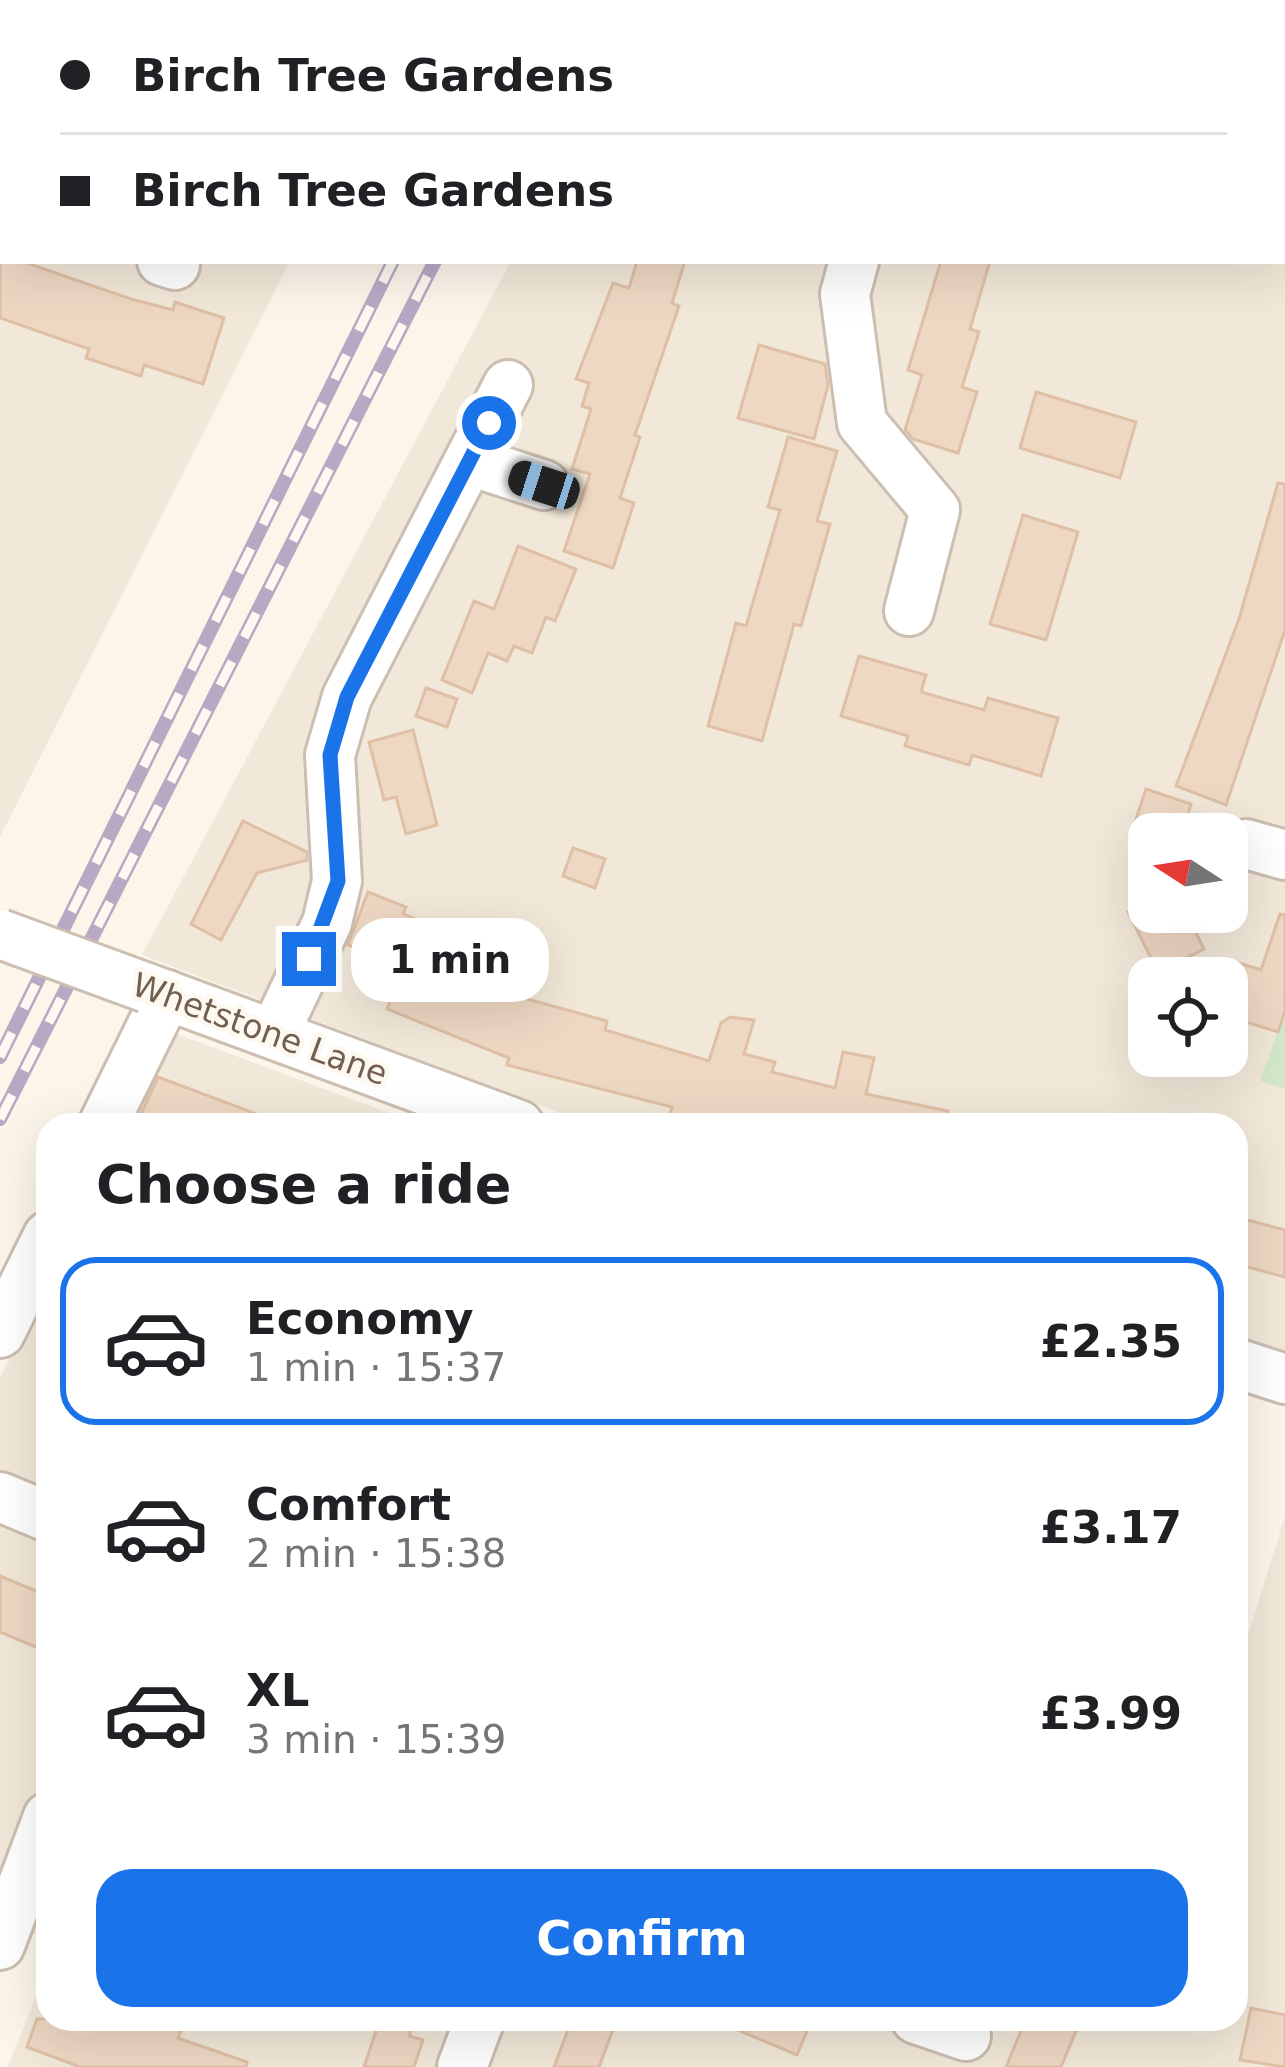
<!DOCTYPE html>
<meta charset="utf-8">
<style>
body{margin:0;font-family:"DejaVu Sans",sans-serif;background:#f2f2f2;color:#202124;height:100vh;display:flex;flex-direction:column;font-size:45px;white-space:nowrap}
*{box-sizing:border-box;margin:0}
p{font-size:39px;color:#757577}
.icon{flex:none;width:66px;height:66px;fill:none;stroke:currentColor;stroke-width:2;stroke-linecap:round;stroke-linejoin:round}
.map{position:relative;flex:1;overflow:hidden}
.panel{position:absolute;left:36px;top:1113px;width:1212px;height:918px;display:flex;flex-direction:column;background:#fff;border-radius:36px;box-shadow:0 12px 48px #0002}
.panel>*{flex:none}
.hud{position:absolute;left:0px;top:0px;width:1287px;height:264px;box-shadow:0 12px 48px #0002;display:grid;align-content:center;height:264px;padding:0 60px;background:#fff}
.needle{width:78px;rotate:282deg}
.fabs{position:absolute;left:1128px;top:813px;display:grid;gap:24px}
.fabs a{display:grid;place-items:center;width:120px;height:120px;border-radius:24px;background:#fff;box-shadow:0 12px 48px #0002;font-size:60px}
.end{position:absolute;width:54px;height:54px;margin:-27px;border:15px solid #1a73e8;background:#fff;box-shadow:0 0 0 6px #fff}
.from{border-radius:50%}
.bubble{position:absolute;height:84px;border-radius:36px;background:#fff;box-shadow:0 12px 48px #0002;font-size:39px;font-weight:700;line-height:84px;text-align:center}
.car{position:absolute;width:36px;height:72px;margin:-36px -18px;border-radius:15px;box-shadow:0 0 9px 3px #0007;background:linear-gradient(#222 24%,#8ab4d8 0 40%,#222 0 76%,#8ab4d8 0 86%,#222 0)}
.hud b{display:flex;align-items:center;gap:42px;height:114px;font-size:45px}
.hud b+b{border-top:3px solid #e0e0e0}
.hud i{width:30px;height:30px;background:#202124}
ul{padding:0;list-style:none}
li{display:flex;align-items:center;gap:36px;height:168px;margin:0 24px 18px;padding:0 36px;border:6px solid transparent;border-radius:36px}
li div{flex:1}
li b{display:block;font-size:45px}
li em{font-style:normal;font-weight:700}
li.active{border-color:#1a73e8}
li>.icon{width:108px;height:108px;stroke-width:1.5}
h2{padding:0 60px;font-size:54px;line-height:144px}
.cta{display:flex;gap:24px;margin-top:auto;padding:24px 60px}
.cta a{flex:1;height:138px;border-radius:36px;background:#1a73e8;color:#fff;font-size:48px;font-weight:700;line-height:138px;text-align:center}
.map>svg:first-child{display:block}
.residential{fill:#f2e8d9;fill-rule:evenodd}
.green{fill:#d3e7c9}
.building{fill:#eed8c4;stroke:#dfc0a6;stroke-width:3}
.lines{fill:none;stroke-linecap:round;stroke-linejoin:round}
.minor-casing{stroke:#ccbeb0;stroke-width:54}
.minor{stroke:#fff;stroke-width:48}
.rail-casing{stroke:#b9a8c4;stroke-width:14}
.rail{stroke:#fdf9f0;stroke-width:9;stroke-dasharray:27;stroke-linecap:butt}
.minor-bridge-casing{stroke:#ccbeb0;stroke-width:54;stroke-linecap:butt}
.minor-bridge{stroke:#fff;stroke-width:48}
.route{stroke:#1a73e8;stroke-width:15}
.labels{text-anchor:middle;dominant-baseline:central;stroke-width:9;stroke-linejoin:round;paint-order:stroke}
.street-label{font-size:33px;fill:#735f4f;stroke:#fdf9f0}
</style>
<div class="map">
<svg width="1285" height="2067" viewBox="0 0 1285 2067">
<rect width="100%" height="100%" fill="#fbf5ea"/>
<!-- residential -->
<g class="residential">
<polygon points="0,0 424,0 3,3 3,261 290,261 0,837"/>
<path d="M650 0H1285V1353L1236 1338V1125H592L142 955 511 261H1284V3ZM1149 834H1227V912H1149ZM1149 978H1227V1056H1149Z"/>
<polygon points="169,1031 421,1125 124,1125"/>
<polygon points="48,1279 48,1497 0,1471 0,1378"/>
<polygon points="1285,1516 1285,2067 8,2067 48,1966 48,2019 1236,2019 1236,1674"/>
<polygon points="0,1524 48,1542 48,1939 0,1923"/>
</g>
<!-- green -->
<polygon class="green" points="1285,1011 1285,1089 1260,1081"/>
<!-- building -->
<g class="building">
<polygon points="0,261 21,261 131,299 173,310 175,302 224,318 203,384 144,365 141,376 86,358 89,349 0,318"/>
<polygon points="637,261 685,261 672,303 679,306 635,435 640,437 620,498 634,503 613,568 564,551 590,474 572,469 591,409 582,406 589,383 576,379 613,283 629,288"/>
<polygon points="941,261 990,261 970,329 979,332 962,387 977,392 958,453 913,439 905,430 922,375 908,370"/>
<polygon points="759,345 825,364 828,385 814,439 738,418"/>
<polygon points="1036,392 1136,422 1120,478 1020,448"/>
<polygon points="788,437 837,451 817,521 830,524 801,626 794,624 762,741 708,726 736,623 746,626 780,510 768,507"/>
<polygon points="1278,483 1285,484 1285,630 1226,805 1176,786 1239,619"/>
<polygon points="1023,515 1078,532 1046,640 990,624"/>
<polygon points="518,546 576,569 555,621 546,617 532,653 514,646 507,661 488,653 472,693 442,680 474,601 494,609"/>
<polygon points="859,656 926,675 921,692 984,710 988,698 1058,718 1041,776 972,755 969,765 905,746 908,736 841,716"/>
<polygon points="426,688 457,699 447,727 416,716"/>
<polygon points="413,730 437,825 406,834 396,797 384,800 369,742"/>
<polygon points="1146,789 1191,804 1182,834 1131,834"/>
<polygon points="243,821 307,852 307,860 257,873 221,940 191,924"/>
<polygon points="573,848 605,859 595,888 563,876"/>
<polygon points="368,892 406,907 403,914 529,964 516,996 607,1021 605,1030 709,1061 721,1023 730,1017 754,1020 744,1054 775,1062 772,1072 835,1088 843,1052 874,1058 866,1094 948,1111 946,1125 709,1125 670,1114 672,1107 507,1065 509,1058 387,1009 404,967 348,945"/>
<polygon points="1128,912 1186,912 1204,949 1158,972"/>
<polygon points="1280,914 1285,915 1285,1011 1278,1032 1227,1016 1227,959 1261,970"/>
<polygon points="158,1077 278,1122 277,1125 136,1125"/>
<polygon points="1244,1219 1285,1230 1285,1277 1236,1264"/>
<polygon points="0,1576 48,1596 48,1652 0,1632"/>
<polygon points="1251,2008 1285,2015 1285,2067 1240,2060"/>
<polygon points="37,2019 150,2019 181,2030 178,2038 247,2062 246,2067 80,2067 27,2047"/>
<polygon points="380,2019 412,2026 409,2036 423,2040 414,2067 364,2067"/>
<polygon points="572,2019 617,2019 599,2067 554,2067"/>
<polygon points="712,2019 812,2019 797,2055"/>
<polygon points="1026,2019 1081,2019 1061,2067 1006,2067"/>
</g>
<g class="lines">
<!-- minor casing -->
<g class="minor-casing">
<g id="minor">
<polyline points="229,3 230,0"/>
<polyline points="970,3 971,0"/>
<polyline points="0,203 3,205"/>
<polyline points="162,261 175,265"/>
<polyline points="854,261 845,294 862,423 935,510 909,611"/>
<polyline points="470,461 544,485"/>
<polyline points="1246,844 1285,855"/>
<polyline points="147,988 519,1125"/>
<polyline points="274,1034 327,923 337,881 330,755 347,697 508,385"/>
<polyline points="103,1125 167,995"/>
<polyline points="0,1333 48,1236"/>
<polyline points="1236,1363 1285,1379"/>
<polyline points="0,1497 48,1517"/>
<polyline points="0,1945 48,1817"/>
<polyline points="916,2019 966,2036"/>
<polyline points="462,2067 480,2019"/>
</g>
</g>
<!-- minor -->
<use href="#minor" class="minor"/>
<!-- rail casing -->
<g class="rail-casing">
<g id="rail">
<polyline points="520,3 521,0"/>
<polyline points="559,3 560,0"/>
<polyline points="0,1057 393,261"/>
<polyline points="0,1119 435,261"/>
</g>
</g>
<!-- rail -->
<use href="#rail" class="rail"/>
<!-- minor-bridge casing -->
<g class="minor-bridge-casing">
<polyline id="minor-bridge" points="0,934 147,988"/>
</g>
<!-- minor-bridge -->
<use href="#minor-bridge" class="minor-bridge"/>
</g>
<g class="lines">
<!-- route -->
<polyline class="route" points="309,959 338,881 330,755 347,697 489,423"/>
</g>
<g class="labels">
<!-- street labels -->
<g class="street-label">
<text transform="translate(260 1029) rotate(20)">Whetstone Lane</text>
</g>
</g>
</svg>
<div class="fabs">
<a><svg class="needle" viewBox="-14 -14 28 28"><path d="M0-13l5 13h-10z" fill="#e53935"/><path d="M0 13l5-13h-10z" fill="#757577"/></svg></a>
<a><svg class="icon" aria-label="locate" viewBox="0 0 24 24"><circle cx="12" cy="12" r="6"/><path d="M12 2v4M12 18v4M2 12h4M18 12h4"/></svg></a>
</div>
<i class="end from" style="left:489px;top:423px"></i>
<i class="end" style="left:309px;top:959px"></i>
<div class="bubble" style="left:351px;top:918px;width:198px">1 min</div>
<i class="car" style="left:544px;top:485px;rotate:288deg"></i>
<div class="hud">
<b><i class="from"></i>Birch Tree Gardens</b>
<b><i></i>Birch Tree Gardens</b>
</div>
<section class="panel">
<h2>Choose a ride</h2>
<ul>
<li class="active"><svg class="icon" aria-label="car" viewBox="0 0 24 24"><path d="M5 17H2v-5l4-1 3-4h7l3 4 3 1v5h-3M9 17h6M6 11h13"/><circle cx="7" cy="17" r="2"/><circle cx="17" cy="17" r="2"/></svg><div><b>Economy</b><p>1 min · 15:37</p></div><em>£2.35</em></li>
<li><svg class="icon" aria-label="car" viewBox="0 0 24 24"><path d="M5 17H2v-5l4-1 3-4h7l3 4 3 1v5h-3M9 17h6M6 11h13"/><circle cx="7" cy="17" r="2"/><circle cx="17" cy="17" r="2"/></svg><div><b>Comfort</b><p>2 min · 15:38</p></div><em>£3.17</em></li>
<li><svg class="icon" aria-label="car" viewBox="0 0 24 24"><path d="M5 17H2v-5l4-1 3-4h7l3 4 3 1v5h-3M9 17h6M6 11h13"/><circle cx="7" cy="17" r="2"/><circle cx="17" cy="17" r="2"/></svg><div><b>XL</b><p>3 min · 15:39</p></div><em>£3.99</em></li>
</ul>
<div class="cta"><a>Confirm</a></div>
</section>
</div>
